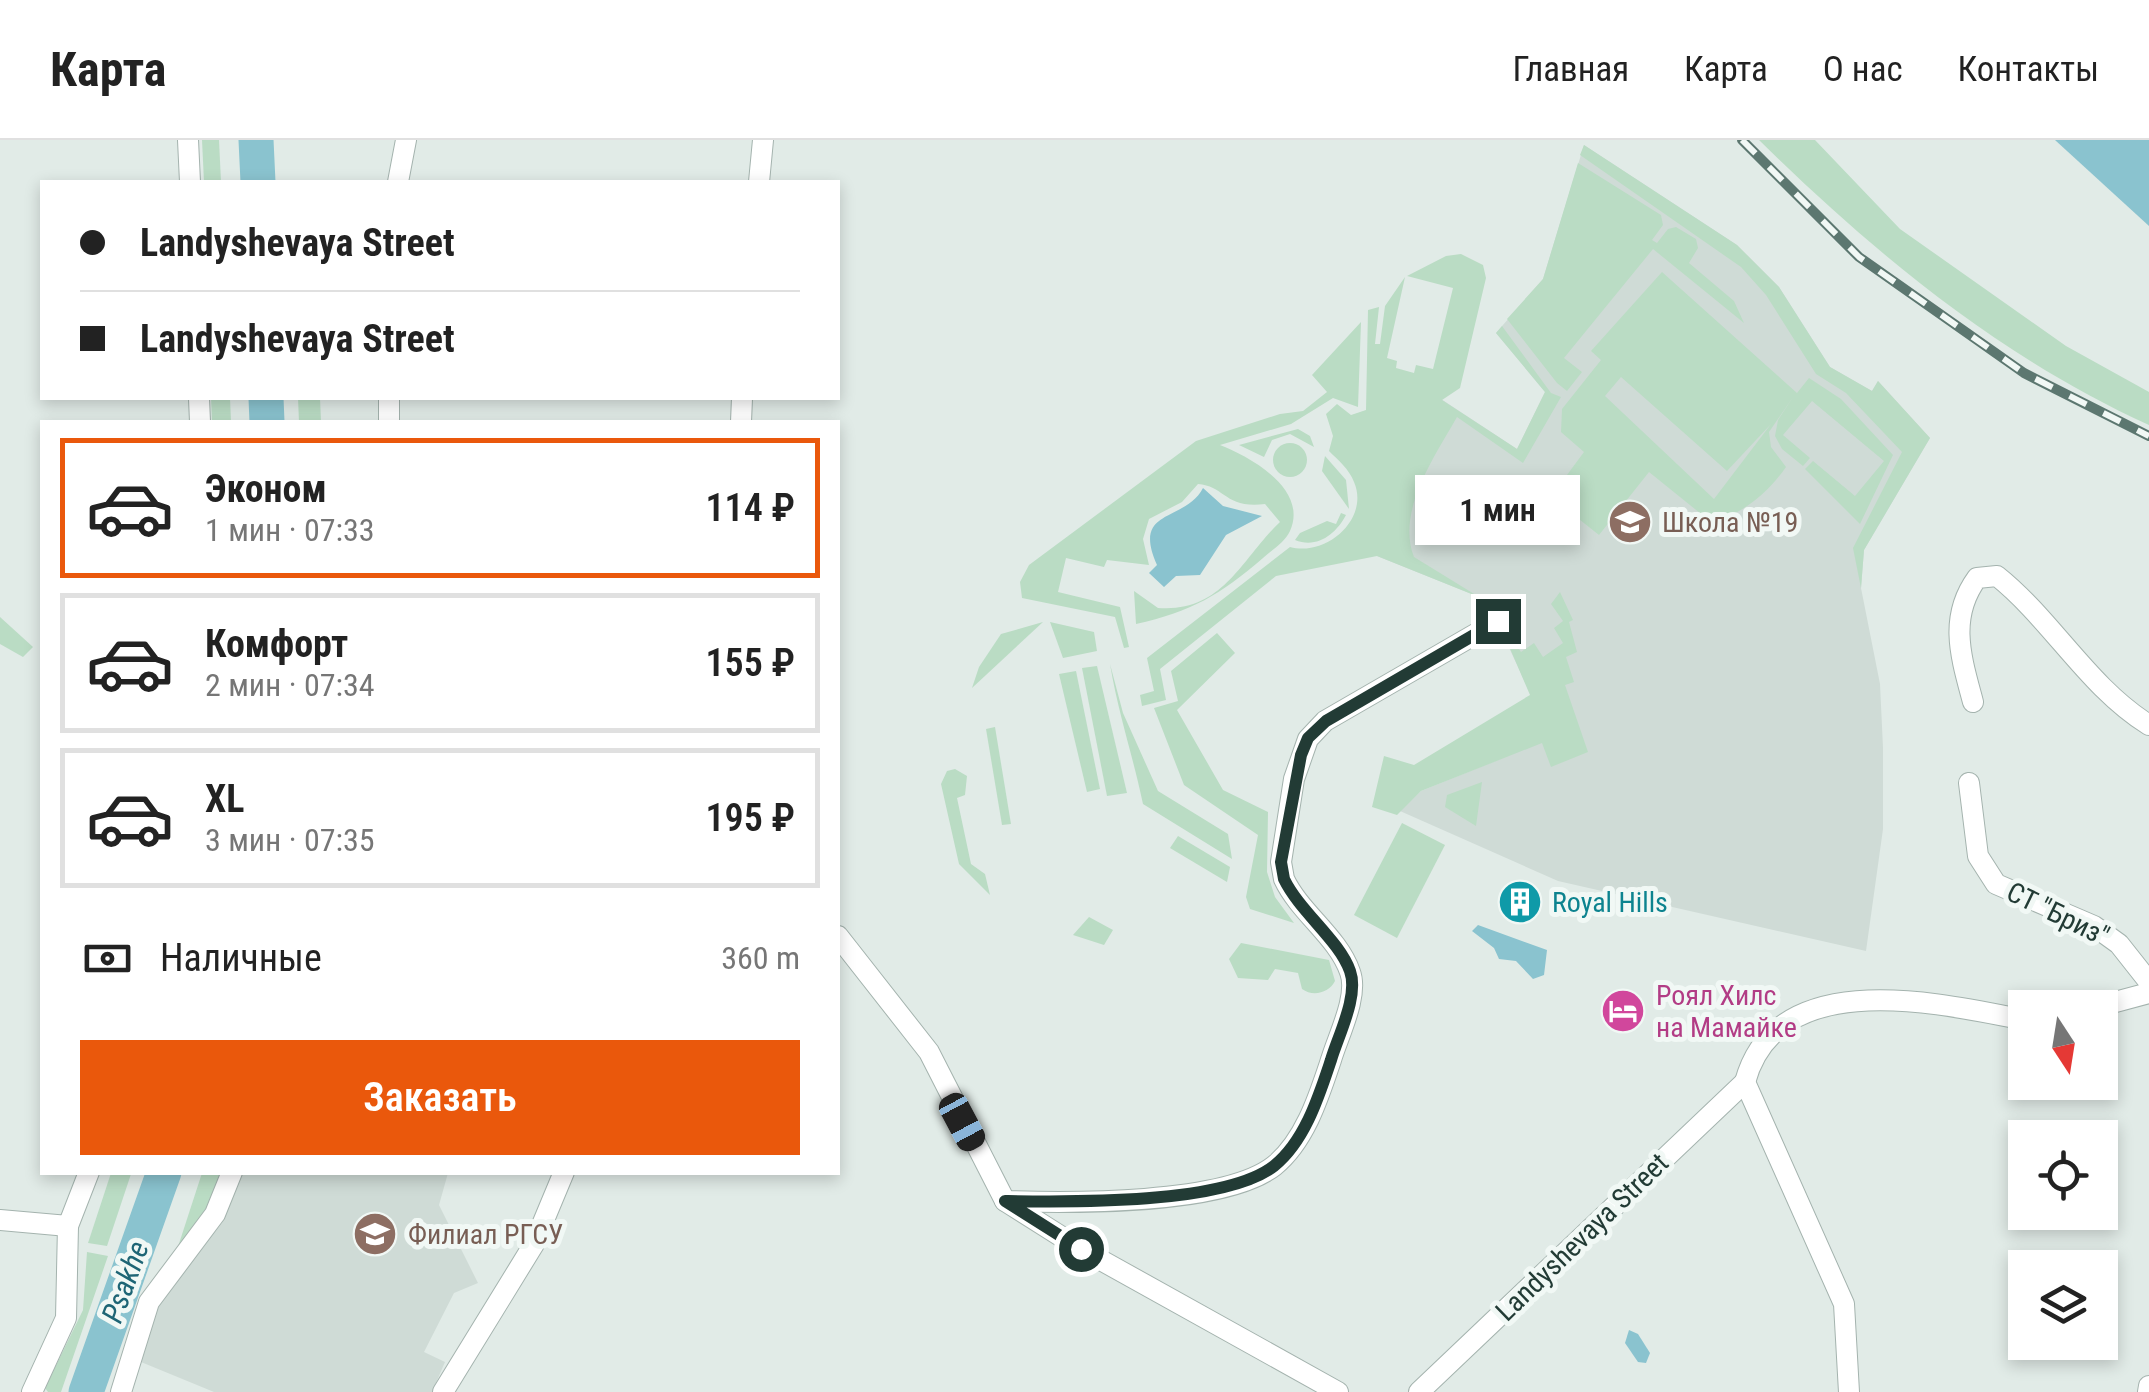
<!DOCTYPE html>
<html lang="ru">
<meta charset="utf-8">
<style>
body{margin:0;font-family:"Roboto Condensed",sans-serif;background:#f2f2f2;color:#222;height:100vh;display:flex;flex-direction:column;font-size:38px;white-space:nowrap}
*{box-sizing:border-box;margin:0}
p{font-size:32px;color:#767676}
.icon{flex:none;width:55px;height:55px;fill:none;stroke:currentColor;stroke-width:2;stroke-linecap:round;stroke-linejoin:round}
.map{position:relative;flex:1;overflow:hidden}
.sheet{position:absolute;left:40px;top:280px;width:800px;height:755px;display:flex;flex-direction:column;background:#fff;border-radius:0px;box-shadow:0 5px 15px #0003}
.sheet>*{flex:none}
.banner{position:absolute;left:40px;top:40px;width:800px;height:220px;border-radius:0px;box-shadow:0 5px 15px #0003;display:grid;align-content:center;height:220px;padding:0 40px;background:#fff}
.needle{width:65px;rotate:168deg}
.fabs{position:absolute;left:2008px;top:850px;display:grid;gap:20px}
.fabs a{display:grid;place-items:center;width:110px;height:110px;border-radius:0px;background:#fff;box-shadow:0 5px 15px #0003;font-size:50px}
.end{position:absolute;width:45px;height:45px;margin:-22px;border:12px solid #223b35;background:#fff;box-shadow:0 0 0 5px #fff}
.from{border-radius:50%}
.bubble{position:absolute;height:70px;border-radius:0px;background:#fff;box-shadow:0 5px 15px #0003;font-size:32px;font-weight:600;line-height:70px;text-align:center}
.car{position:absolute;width:30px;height:60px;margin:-30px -15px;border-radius:12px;box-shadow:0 0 8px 2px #0007;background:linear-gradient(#222 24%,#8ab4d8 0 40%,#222 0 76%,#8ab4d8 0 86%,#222 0)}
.banner b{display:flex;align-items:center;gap:35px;height:95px;font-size:38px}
.banner b+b{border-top:2px solid #e0e0e0}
.banner i{width:25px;height:25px;background:#222}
ul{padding:18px 0 0;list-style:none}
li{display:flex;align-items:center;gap:30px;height:140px;margin:0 20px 15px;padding:0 20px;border:5px solid #e0e0e0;border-radius:0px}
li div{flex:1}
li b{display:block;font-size:38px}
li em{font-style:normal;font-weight:600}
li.selected{border-color:#ea580c}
li>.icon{width:90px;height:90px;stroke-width:1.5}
.pay{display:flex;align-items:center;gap:25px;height:110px;padding:0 40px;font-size:38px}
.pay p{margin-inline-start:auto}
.button{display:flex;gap:20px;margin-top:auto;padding:20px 40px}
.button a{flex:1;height:115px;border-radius:0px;background:#ea580c;color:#fff;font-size:40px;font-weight:600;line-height:115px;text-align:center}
header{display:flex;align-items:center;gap:60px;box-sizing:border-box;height:140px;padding:0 50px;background:#fff;border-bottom:2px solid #e0e0e0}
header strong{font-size:48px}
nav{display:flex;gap:55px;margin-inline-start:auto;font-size:35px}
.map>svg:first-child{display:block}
.built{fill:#cfdbd6}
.green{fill:#badcc4;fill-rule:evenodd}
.water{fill:#8ac3cf}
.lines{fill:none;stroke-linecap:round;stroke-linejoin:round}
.river{stroke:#8ac3cf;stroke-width:35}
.minor-casing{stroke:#a4b3ae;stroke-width:22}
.minor{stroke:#fff;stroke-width:20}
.rail-casing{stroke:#5c7770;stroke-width:10}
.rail{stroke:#f1f8f5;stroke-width:6;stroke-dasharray:19;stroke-linecap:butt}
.route{stroke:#223b35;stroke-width:12}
.labels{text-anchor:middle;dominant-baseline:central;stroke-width:10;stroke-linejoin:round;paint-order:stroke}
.education-label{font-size:28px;fill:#785e54;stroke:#f1f8f5;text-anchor:start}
.culture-label{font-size:28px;fill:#0d838f;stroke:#f1f8f5;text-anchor:start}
.street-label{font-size:28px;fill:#223b35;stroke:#f1f8f5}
.hotel-label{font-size:28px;fill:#b23c85;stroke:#f1f8f5;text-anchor:start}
.water-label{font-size:30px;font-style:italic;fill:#1e6575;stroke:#f1f8f5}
</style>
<header>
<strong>Карта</strong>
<nav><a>Главная</a><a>Карта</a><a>О нас</a><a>Контакты</a></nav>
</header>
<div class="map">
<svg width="2149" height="1252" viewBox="0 0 2149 1252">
<rect width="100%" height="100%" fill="#e1ebe7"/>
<!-- built -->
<g class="built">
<polygon points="1584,5 1737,105 1779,147 1830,227 1872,251 1878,241 1930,298 1864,410 1861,448 1880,544 1883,608 1883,689 1866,811 1558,741 1400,671 1421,651 1542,602 1531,555 1493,473 1479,457 1377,416 1441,259 1517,309 1545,252 1496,193 1543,139"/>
<polygon points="239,1033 448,1033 439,1065 478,1143 454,1153 424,1212 445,1222 432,1252 214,1252 141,1222 161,1157 222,1083"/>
</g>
<!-- green -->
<g class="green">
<polygon points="202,0 219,0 221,42 204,42"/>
<path d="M1759 0H1815L1900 89 2066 206 2149 252V285C2000 217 1875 114 1759 0Z"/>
<polygon points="1584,5 1737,105 1779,147 1830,227 1872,251 1878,241 1930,298 1864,410 1861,448 1853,408 1902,312 1846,253 1816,234 1766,155 1741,127 1580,15"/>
<polygon points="1578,23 1661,75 1663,85 1652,100 1657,103 1668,89 1676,87 1696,99 1698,108 1689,123 1734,161 1744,183 1653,109 1564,218 1582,232 1567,251 1557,243 1507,179 1543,139"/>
<path d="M1461 114 1483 125 1486 138 1460 248 1442 260 1517 309 1545 252 1496 193 1502 186 1551 253 1561 257 1523 323 1457 277C1435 316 1396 371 1414 417L1479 457 1377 416 1276 436 1160 529 1166 560 1142 566 1140 555 1154 551 1147 518 1290 407C1326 417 1370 379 1354 342 1349 329 1338 320 1329 311L1333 296 1326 274 1337 264 1351 275 1366 270 1368 170 1379 167 1375 204H1380L1385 166 1405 137 1387 218 1397 221 1396 228 1414 233 1416 225 1433 229 1453 148 1407 136 1446 116Z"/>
<path d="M1662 132 1797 253 1809 238 1841 259 1893 315 1860 384 1805 329 1813 321 1855 356 1884 321 1812 261 1783 295 1810 318 1803 326 1782 309 1775 296 1778 280 1793 257 1769 292 1771 307 1786 327C1767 354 1743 374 1711 382L1649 332 1599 395 1565 368 1580 349 1564 339 1584 312 1561 292 1562 269 1601 220 1591 211ZM1621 237 1727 331 1771 284 1714 359 1605 256Z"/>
<path d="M1361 182 1358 267 1333 258 1291 284 1220 305C1248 316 1309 348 1290 391 1285 402 1272 410 1263 418 1220 455 1191 472 1136 484L1134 451 1158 468C1223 473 1241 419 1280 382L1265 364C1225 369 1225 346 1198 344L1182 362 1149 379 1143 399 1149 425 1107 420 1104 427 1066 418 1058 452 1120 467 1129 507 1124 508 1115 477 1022 458 1020 442 1029 425 1196 301 1280 274 1303 271 1327 252 1312 235Z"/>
<polygon points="211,258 230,258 231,282 212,282"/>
<polygon points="298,258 320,258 321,282 299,282"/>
<polygon points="1298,289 1310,296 1314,307 1290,294 1272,300 1264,317 1239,305"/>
<circle cx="1290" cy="320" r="17"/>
<polygon points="1325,316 1346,340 1349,369 1322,331"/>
<path d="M1341 373 1346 375C1336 394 1317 409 1295 400L1300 393 1327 381 1336 384Z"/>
<polygon points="1560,452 1573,480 1569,482 1577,512 1566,517 1574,542 1565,545 1588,612 1551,627 1542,603 1421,651 1397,675 1372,667 1384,616 1414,625 1530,555 1506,499 1511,497 1521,512 1534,503 1543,517 1563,503 1554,488 1563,481 1551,464"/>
<polygon points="0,477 33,507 23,517 0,504"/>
<polygon points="1043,482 972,548 979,527 1001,494"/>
<polygon points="1050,482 1094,492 1097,511 1063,518"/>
<polygon points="1217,493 1235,513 1177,570 1223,650 1268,672 1267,732 1275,757 1294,783 1250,769 1246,757 1258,695 1184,645 1154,568 1178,561 1171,531"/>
<path d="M1110 524 1123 573 1158 651 1228 694 1232 719 1143 664C1132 612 1119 577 1110 524Z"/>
<polygon points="1097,526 1127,653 1107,656 1082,528"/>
<polygon points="1076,531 1100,649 1087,652 1059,534"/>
<polygon points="995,587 1011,684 1002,685 986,589"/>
<polygon points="955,629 967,636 965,655 957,658 971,724 985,734 990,755 959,724 941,644 947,631"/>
<polygon points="1482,642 1476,686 1445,667 1447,655"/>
<polygon points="1402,683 1445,705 1397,798 1354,775"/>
<polygon points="1178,696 1230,727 1227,742 1170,708"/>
<polygon points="1089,777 1113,790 1104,805 1073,795"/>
<path d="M1241 803 1329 820 1335 841C1329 853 1313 857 1302 849L1298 833 1275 829 1268 840 1238 838 1229 819Z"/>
<polygon points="111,1033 131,1034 107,1106 88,1103"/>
<polygon points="202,1033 226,1033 212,1065 174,1119"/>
<polygon points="87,1112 108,1116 61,1252 48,1252 45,1248 83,1170"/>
</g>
<!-- water -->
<g class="water">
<polygon points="2055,0 2149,0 2149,86"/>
<path d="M1203 348 1223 366 1262 376 1226 395 1200 435 1176 436 1164 447 1149 433 1157 425C1131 367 1185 383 1203 348Z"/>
<polygon points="1478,785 1547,810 1544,835 1533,839 1516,821 1499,819 1494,808 1472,791"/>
<polygon points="1629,1190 1638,1194 1650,1213 1646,1223 1638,1222 1625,1203"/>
</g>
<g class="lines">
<!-- river -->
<g class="river">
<polyline points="256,0 258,42"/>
<polyline points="266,258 267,282"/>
<polyline points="86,1252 164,1032"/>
</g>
<!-- minor casing -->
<g class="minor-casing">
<g id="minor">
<polyline points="188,0 190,42"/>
<polyline points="398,42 406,0"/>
<polyline points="759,42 763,0"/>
<polyline points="199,258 200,282"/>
<polyline points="389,282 389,258"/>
<polyline points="741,282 742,258"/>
<path d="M1973 562C1961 517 1948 478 1977 438L1997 436C2052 480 2088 547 2149 585"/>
<polyline points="1969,643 1978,716 1996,744 2094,786 2119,804 2149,842"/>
<polyline points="838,796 929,912 1005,1061 1081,1109 1338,1252"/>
<polyline points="2093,868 2149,853"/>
<polyline points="1745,942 1844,1164 1849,1252"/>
<path d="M1745 942C1777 825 1938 863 2025 880"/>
<path d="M1005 1061C1069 1063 1224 1065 1274 1026 1305 1001 1319 956 1331 920 1338 896 1359 856 1350 832 1338 797 1300 773 1284 739L1281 722 1294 639 1308 599 1325 581 1498 481"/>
<polyline points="0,1080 68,1086 89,1032"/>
<polyline points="32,1252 66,1178 68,1086"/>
<polyline points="121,1252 149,1162 215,1074 232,1032"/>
<polyline points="443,1252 534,1104 564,1032"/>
<polyline points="1419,1252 1745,942"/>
<polyline points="2148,1252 2149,1246"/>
</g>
</g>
<!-- minor -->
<use href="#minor" class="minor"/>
<!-- rail casing -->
<g class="rail-casing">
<polyline id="rail" points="1742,0 1859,117 2024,233 2149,296"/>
</g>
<!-- rail -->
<use href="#rail" class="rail"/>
</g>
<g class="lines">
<!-- route -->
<path class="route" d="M1081 1109 1005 1061C1069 1062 1224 1065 1274 1026 1305 1001 1319 956 1331 920 1338 896 1359 856 1350 831 1339 800 1300 772 1284 739L1281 722 1301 615 1308 598 1326 581 1498 481"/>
</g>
<!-- icons -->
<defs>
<g id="school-disc" transform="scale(2.25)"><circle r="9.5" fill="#8d6e63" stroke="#f1f8f5"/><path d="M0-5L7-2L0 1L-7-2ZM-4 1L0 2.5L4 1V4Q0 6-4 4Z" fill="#fff"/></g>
<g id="building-disc" transform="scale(2.25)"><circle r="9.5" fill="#0f9aa8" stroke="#f1f8f5"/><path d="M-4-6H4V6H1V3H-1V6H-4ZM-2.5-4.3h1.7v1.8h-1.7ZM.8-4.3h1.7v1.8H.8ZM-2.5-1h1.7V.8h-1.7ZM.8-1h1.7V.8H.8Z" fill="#fff"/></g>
<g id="hotel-disc" transform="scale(2.25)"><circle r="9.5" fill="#d1479c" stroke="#f1f8f5"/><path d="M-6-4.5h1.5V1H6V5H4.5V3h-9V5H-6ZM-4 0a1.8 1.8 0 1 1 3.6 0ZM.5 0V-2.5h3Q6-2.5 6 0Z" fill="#fff"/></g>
<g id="university-disc" transform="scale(2.25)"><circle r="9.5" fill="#8d6e63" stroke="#f1f8f5"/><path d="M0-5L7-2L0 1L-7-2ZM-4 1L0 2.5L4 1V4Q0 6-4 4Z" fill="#fff"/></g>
</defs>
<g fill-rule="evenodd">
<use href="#school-disc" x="1630" y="382"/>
<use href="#building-disc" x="1520" y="762"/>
<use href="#hotel-disc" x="1623" y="871"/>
<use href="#university-disc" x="375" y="1094"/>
</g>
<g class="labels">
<!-- education labels -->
<g class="education-label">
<text x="1662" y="382">Школа №19</text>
<text x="408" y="1094">Филиал РГСУ</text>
</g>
<!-- culture labels -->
<g class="culture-label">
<text x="1552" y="762">Royal Hills</text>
</g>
<!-- street labels -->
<g class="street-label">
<text transform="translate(2058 774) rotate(26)">СТ "Бриз"</text>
<text transform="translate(1582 1097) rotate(-44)">Landyshevaya Street</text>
</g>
<!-- hotel labels -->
<g class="hotel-label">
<text x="1656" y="855">Роял Хилс<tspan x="1656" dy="32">на Мамайке</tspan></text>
</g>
<!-- water labels -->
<g class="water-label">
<text transform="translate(125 1142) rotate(-70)">Psakhe</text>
</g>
</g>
</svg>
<div class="fabs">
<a><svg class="needle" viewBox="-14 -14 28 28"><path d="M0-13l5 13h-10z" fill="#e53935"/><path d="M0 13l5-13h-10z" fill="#767676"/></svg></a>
<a><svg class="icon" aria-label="locate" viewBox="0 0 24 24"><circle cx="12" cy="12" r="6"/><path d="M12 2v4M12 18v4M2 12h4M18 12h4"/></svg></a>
<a><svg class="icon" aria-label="layers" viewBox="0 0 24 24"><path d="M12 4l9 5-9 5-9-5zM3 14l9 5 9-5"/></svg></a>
</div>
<i class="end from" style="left:1081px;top:1109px"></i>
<i class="end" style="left:1498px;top:481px"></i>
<div class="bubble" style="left:1415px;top:335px;width:165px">1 мин</div>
<i class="car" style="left:962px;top:982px;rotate:152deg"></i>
<div class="banner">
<b><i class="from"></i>Landyshevaya Street</b>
<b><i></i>Landyshevaya Street</b>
</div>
<section class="sheet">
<ul>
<li class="selected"><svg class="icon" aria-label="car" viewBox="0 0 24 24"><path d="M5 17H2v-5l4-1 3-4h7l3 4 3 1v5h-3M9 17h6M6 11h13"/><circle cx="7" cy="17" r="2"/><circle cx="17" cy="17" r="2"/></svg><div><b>Эконом</b><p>1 мин · 07:33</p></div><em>114 ₽</em></li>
<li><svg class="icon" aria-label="car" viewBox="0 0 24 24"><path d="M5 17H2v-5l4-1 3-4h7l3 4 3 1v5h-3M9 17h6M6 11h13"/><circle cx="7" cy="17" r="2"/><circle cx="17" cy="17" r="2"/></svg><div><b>Комфорт</b><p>2 мин · 07:34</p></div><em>155 ₽</em></li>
<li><svg class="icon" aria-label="car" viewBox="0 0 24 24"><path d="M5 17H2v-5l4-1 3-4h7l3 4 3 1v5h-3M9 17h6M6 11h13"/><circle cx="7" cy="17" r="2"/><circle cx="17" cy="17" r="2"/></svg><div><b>XL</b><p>3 мин · 07:35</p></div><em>195 ₽</em></li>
</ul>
<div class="pay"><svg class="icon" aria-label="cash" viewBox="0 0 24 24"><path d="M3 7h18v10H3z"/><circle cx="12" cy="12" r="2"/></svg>Наличные<p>360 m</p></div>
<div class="button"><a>Заказать</a></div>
</section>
</div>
